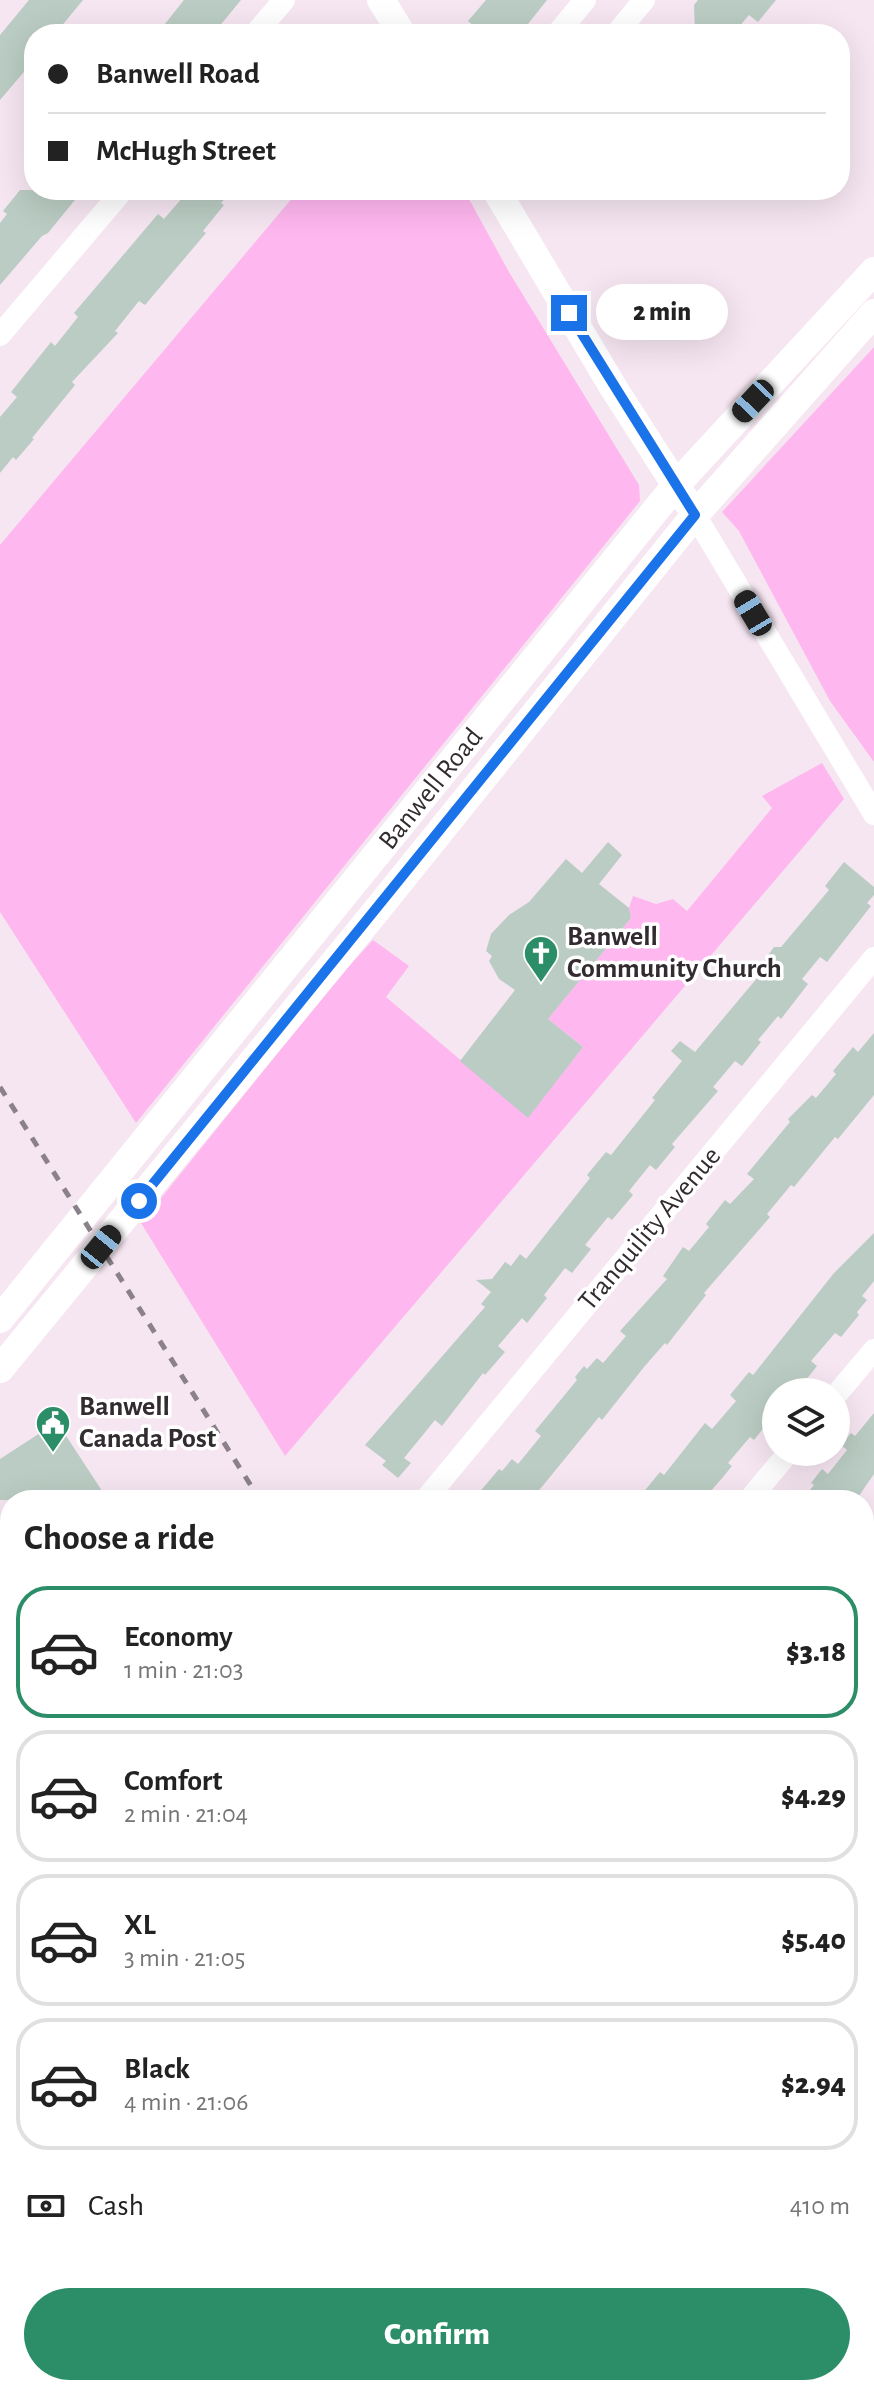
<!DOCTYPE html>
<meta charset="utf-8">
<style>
body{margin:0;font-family:"Alegreya Sans",sans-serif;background:#f6f6f6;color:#222;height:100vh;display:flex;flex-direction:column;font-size:30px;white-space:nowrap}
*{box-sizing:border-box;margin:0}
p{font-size:26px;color:#767676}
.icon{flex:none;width:44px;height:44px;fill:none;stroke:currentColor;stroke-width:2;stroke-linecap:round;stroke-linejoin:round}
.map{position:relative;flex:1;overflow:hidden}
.side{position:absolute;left:0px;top:1490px;width:874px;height:906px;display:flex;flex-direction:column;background:#fff;border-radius:32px 32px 0 0;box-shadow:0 8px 32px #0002}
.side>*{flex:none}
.banner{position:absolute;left:24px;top:24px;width:826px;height:176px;border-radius:32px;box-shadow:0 8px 32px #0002;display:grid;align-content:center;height:176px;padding:0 24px;background:#fff}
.buttons{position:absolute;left:762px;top:1378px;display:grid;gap:16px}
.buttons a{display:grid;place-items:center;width:88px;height:88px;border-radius:50%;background:#fff;box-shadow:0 8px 32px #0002;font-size:40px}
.end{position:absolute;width:36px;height:36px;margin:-18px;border:10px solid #1a73e8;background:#fff;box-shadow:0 0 0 4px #fff}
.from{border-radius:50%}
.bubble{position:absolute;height:56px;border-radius:28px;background:#fff;box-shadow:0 8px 32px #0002;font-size:26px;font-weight:800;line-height:56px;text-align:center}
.car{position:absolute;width:24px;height:48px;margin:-24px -12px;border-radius:10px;box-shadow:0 0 6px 2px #0007;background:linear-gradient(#222 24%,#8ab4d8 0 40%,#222 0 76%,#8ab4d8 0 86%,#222 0)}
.banner b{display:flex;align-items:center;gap:28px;height:76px;font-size:30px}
.banner b+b{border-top:2px solid #e0e0e0}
.banner i{width:20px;height:20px;background:#222}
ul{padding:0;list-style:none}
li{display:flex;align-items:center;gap:24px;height:132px;margin:0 16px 12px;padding:0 8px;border:4px solid #e0e0e0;border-radius:32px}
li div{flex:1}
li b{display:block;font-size:30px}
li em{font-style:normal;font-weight:800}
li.current{border-color:#2c8e68}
li>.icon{width:72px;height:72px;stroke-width:1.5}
h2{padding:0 24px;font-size:36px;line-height:96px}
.pay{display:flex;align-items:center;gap:20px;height:88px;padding:0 24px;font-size:30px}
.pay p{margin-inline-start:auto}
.cta{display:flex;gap:16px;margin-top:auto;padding:16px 24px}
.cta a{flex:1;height:92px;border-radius:48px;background:#2c8e68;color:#fff;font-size:32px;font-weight:800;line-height:92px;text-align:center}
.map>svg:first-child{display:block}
.green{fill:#feb7ef}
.building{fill:#baccc3}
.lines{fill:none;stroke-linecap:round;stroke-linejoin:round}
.minor{stroke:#fff;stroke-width:22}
.major{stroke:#fff;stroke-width:28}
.rail{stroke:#8b8188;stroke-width:5;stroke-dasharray:10 10;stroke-linecap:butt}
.route{stroke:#1a73e8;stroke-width:10}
.labels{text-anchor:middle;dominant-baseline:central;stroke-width:7;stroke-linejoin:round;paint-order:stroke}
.street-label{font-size:28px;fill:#322c30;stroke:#fff}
.poi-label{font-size:28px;font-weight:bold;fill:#322c30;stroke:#fff;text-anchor:start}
</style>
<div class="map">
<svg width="874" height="2395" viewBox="0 0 874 2395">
<rect width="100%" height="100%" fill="#f6e6f2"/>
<!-- green -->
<g class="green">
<polygon points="299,190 464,190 509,272 639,485 640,501 136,1123 0,912 0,545"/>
<polygon points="874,347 874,762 830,701 739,531 722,512"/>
<polygon points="822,763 844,799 285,1456 141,1223 338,978 373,940 409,966 386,997 528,1117 583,1047 548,1019 631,918 629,908 633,896 656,904 673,899 687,911 772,808 762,796"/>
<polygon points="0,2032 10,2047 10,2111 0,2123"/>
</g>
<!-- building -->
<g class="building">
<polygon points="29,0 83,0 55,34 34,34 34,60 0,100 0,35"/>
<polygon points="184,0 241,0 213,34 157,34"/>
<polygon points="486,0 547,0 520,34 483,34 468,21"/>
<polygon points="698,0 776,0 758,22 749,15 733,34 695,34 694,5"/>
<polygon points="20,190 83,190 48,233 42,236 0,285 0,223 7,214 3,211"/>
<polygon points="189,190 233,190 221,203 224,205 203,231 206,233 145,305 139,301 115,331 118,333 72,382 75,385 32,438 34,439 16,460 13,457 0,473 0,417 17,397 11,392 51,342 55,346 78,317 74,313 158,214 164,219"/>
<polygon points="608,842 622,855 599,884 629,908 631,918 548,1019 583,1047 528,1118 460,1061 515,990 499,979 489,961 492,956 486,951 491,934 509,915 529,902 566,859 582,873"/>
<polygon points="844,862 874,887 874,895 867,903 871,906 827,962 820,957 802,979 808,984 781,1019 778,1016 758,1040 761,1042 742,1066 735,1061 713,1087 718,1091 672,1144 675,1147 656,1170 650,1165 629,1191 633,1195 612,1220 608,1217 585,1245 591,1249 572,1273 565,1268 544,1295 547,1298 527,1323 522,1318 498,1346 505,1352 485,1375 483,1373 442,1426 435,1420 422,1436 404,1458 411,1463 398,1478 382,1465 386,1461 365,1445 485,1307 481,1304 491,1292 476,1280 492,1279 505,1262 511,1266 520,1254 526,1259 590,1178 587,1175 606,1152 611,1155 655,1100 652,1098 682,1061 671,1051 680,1041 695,1052 763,971 759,968 774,947 781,947 829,890 825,886"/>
<polygon points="874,1033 874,1095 838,1139 835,1137 794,1187 791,1185 767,1214 770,1217 704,1293 706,1295 667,1345 665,1343 644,1367 602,1420 599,1417 536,1494 534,1493 528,1500 473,1500 499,1469 502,1471 512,1459 518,1464 541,1436 535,1431 577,1380 575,1377 584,1366 587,1369 597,1358 603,1363 626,1336 620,1331 667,1279 663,1276 683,1247 689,1251 709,1227 706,1224 725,1200 730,1204 754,1179 747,1174 790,1122 788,1119 812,1095 816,1098 836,1074 833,1071 853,1047 858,1052"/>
<polygon points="874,1233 874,1281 862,1296 867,1300 857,1312 859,1315 841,1337 835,1333 811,1361 817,1366 798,1390 793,1385 787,1392 776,1392 776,1399 768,1409 775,1414 754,1440 750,1437 728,1463 732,1466 723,1477 703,1500 637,1500 660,1472 664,1475 705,1423 712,1429 736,1401 730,1395 749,1372 753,1375 834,1273"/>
<polygon points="874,1413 874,1474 856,1500 802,1500 814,1485 811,1483 822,1469 828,1474 847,1450 841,1445 851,1433 855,1436"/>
<polygon points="57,1422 108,1500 0,1500 0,1459"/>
</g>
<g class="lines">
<!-- minor -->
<g class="minor">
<polyline points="255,34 284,0"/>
<polyline points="557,34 585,0"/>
<polyline points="616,34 644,0"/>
<polyline points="0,335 123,190"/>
<polyline points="695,515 874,814"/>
<polyline points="836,1395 874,1350"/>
<polyline points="425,1500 874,958"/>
<polyline points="749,1500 789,1452"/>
<polyline points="864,1752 874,1740"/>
<polyline points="864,2131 874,2119"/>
<polyline points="864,2269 874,2285"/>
</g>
<!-- major -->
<g class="major">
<polyline points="381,0 402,34"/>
<polyline points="496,190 613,387 686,501"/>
<polyline points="0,1319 676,485 874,271"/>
<polyline points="0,1369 368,921 695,515 874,313"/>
<polyline points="0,1923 10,1941"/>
<polyline points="0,1982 10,1997"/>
<polyline points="247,2386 252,2395"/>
</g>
<!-- rail -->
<g class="rail">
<polyline points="0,1087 260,1500"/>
<polyline points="817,2386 823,2395"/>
</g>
</g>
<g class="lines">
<!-- route -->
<polyline class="route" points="139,1201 695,515 569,313"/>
</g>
<!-- icons -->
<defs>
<g id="church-pin" transform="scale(1.8)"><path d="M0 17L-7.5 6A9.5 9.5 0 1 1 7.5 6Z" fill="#2c8e68" stroke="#fff"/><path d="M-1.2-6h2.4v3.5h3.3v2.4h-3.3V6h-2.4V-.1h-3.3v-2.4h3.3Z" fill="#fff"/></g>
<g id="civic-pin" transform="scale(1.8)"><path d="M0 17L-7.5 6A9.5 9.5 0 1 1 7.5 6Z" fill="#2c8e68" stroke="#fff"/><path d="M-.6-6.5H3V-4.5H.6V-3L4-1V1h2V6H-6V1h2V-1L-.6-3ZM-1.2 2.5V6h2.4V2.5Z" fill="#fff"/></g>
</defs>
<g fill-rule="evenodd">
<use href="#church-pin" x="541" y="953"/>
<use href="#civic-pin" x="53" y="1423"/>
</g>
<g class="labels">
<!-- street labels -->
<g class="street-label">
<text transform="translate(431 789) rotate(-51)">Banwell Road</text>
<text transform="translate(650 1229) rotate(-50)">Tranquility Avenue</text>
</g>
<!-- poi labels -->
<g class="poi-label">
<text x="567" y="937">Banwell<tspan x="567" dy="32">Community Church</tspan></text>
<text x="79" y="1407">Banwell<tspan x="79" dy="32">Canada Post</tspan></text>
</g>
</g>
</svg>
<div class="buttons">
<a><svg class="icon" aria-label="layers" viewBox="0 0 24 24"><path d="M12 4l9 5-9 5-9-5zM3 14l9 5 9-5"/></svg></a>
</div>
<i class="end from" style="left:139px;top:1201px"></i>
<i class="end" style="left:569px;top:313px"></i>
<div class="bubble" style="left:596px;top:284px;width:132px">2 min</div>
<i class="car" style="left:753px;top:401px;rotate:223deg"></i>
<i class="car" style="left:753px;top:613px;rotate:329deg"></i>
<i class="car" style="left:101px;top:1247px;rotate:39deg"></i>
<div class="banner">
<b><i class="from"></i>Banwell Road</b>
<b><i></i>McHugh Street</b>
</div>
<section class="side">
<h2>Choose a ride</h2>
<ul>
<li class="current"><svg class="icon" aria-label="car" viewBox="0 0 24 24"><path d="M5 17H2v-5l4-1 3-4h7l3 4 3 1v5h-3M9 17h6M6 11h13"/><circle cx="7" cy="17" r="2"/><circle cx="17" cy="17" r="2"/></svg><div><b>Economy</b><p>1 min · 21:03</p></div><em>$3.18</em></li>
<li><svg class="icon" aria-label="car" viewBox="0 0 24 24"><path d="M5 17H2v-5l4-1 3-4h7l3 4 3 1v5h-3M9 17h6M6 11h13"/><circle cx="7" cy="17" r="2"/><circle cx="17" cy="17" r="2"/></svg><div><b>Comfort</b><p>2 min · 21:04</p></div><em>$4.29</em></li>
<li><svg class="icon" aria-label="car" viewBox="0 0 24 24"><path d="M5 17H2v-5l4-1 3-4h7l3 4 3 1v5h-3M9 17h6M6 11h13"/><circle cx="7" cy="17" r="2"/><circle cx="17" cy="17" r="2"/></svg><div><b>XL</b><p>3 min · 21:05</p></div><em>$5.40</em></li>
<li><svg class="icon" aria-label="car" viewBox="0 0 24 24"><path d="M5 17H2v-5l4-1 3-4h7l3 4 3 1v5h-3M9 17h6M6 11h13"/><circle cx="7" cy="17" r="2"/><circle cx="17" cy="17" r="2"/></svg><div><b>Black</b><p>4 min · 21:06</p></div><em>$2.94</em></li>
</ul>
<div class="pay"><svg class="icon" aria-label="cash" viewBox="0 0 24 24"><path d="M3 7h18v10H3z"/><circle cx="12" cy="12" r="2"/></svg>Cash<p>410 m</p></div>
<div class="cta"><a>Confirm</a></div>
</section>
</div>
